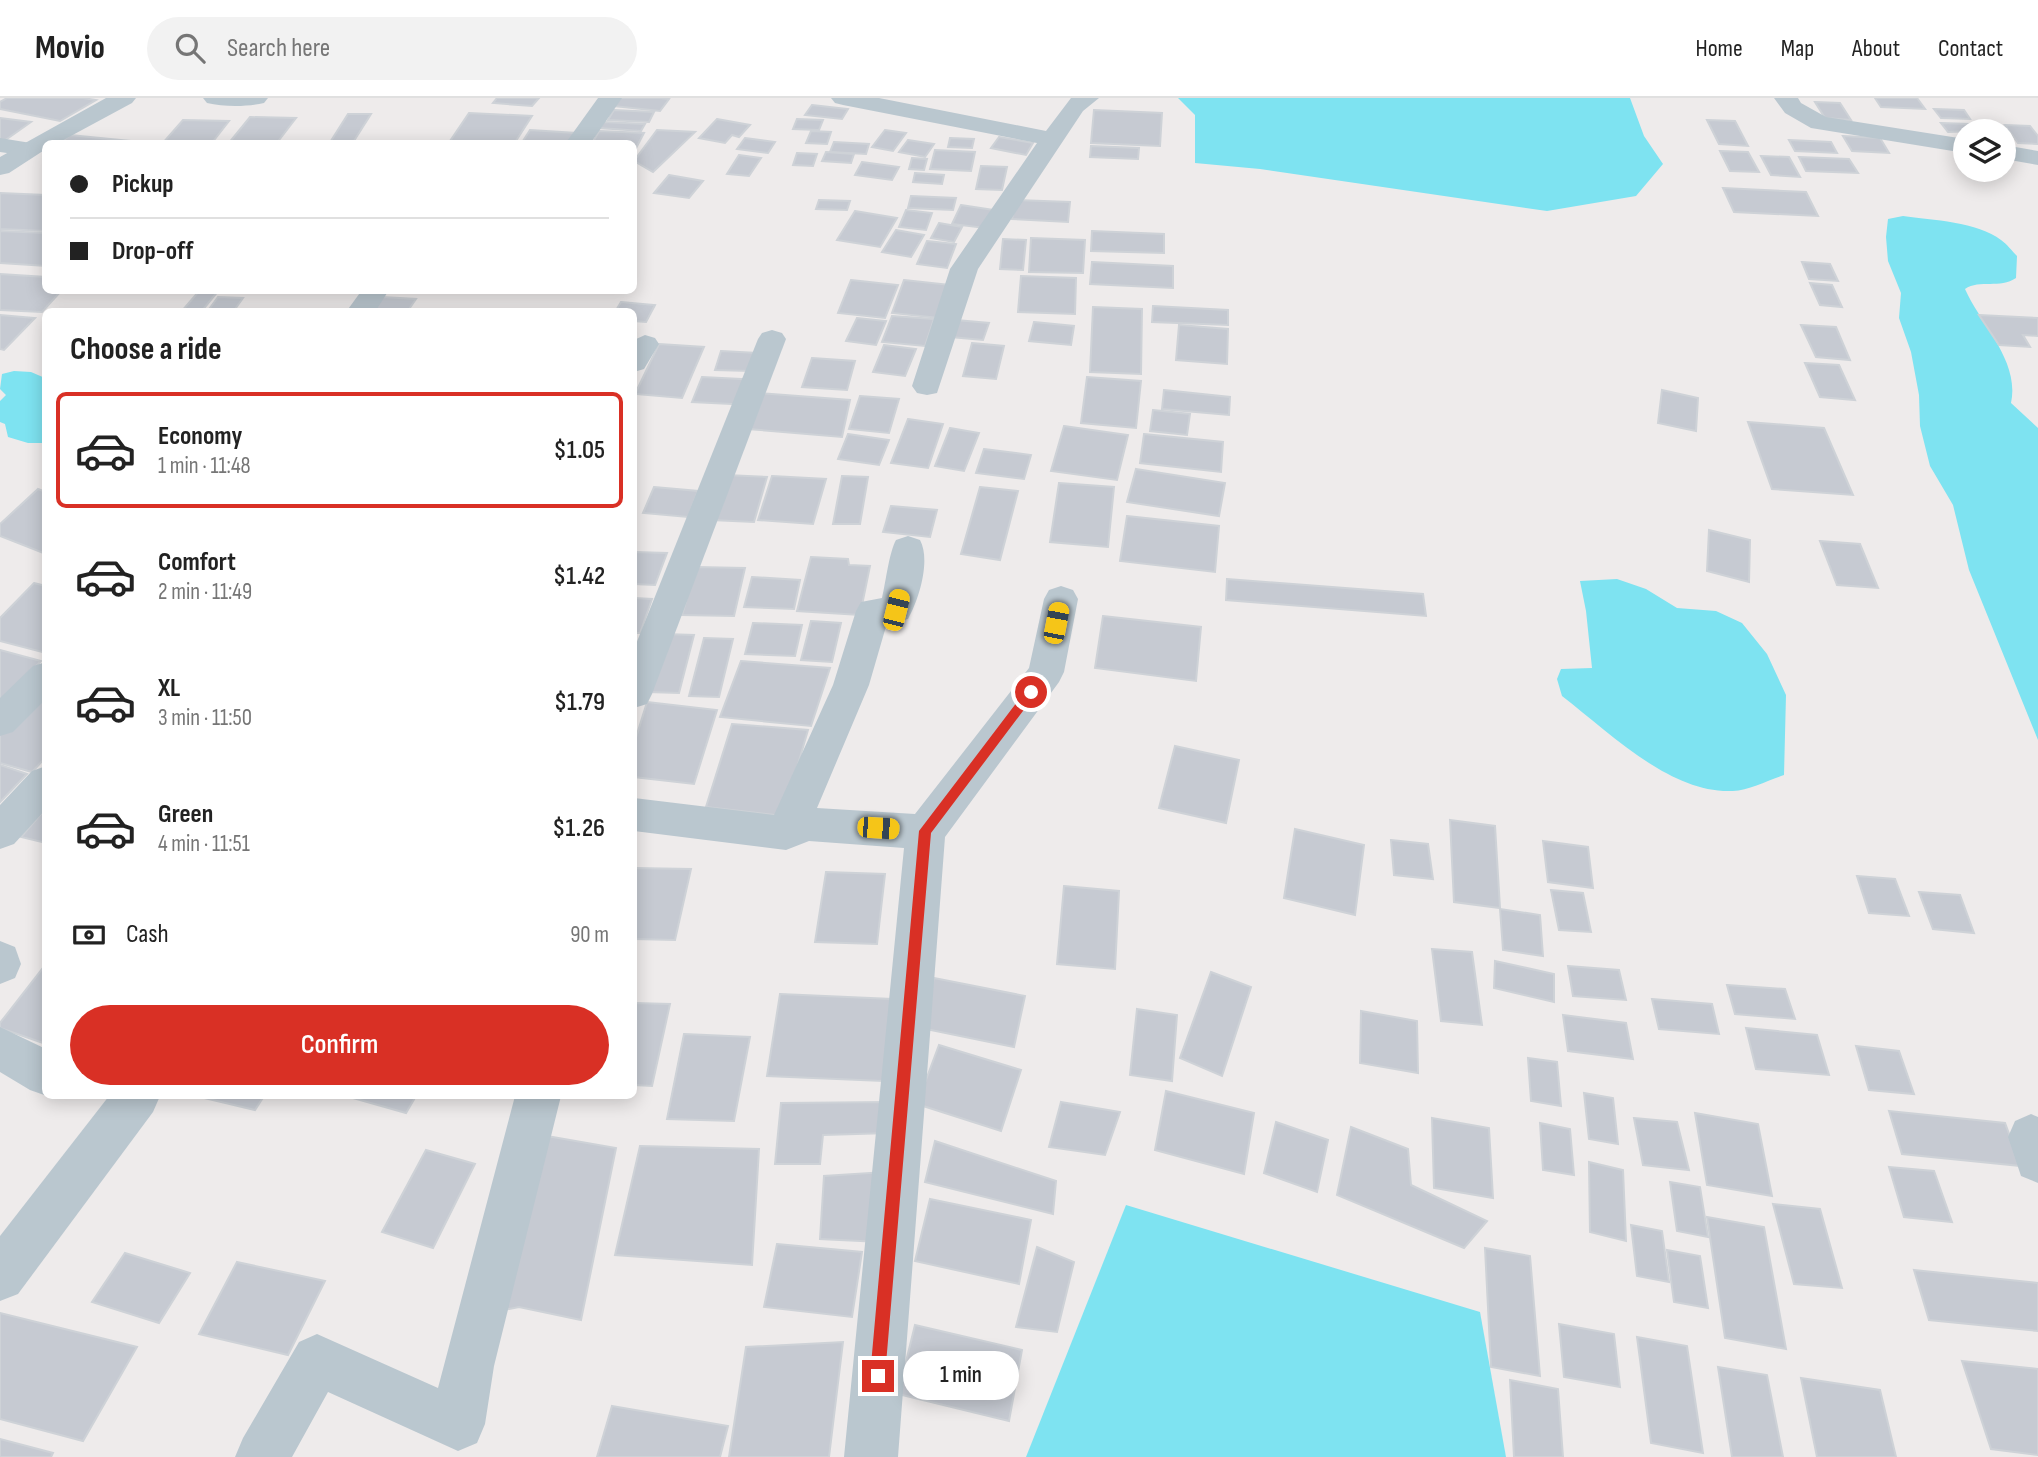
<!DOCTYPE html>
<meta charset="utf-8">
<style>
body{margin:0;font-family:"Sofia Sans Condensed",sans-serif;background:#f2f2f2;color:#222;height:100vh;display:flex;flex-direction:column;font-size:26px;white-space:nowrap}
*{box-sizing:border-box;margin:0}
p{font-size:23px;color:#767676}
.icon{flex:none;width:38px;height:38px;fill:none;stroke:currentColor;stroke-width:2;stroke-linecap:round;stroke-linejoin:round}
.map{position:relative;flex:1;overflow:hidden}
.panel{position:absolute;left:42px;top:210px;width:595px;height:791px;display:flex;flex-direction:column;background:#fff;border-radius:10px;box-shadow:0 4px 18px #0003}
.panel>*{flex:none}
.banner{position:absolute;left:42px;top:42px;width:595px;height:154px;border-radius:10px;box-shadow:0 4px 18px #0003;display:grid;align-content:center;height:154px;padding:0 28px;background:#fff}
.fabs{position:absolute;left:1953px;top:21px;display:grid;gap:14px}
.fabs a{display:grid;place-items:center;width:63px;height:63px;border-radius:50%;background:#fff;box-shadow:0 4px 18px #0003;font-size:35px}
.end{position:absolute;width:32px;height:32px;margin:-16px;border:9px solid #d93025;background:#fff;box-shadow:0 0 0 4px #fff}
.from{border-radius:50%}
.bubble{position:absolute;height:49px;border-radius:24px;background:#fff;box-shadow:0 4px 18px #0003;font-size:23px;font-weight:600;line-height:49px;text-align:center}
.car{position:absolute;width:21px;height:42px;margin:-21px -10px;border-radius:9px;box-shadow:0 0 5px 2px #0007;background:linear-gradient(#f5c518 24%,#345 0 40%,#f5c518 0 76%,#345 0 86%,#f5c518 0)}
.banner b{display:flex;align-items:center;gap:24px;height:66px;font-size:26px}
.banner b+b{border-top:2px solid #e0e0e0}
.banner i{width:18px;height:18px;background:#222}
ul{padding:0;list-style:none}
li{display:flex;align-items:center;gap:21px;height:116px;margin:0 14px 10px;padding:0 14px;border:4px solid transparent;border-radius:10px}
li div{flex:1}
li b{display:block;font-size:26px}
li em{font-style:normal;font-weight:600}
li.selected{border-color:#d93025}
li>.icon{width:63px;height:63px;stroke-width:1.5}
h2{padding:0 28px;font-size:32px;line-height:84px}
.pay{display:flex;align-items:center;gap:18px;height:77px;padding:0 28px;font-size:26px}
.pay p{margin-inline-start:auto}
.button{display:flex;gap:14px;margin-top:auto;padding:14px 28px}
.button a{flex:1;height:80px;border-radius:42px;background:#d93025;color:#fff;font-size:28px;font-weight:600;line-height:80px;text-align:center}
header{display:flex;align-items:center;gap:42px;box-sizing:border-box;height:98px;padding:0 35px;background:#fff;border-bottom:2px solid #e0e0e0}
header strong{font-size:33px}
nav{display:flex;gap:38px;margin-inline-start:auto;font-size:24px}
.search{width:490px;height:63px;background:#f2f2f2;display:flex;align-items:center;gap:18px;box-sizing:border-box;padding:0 24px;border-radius:38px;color:#767676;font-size:26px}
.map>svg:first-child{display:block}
.water{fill:#7ee3f1}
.building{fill:#c6cad2;stroke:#ced2d7;stroke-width:2}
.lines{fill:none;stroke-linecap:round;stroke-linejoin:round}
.minor{fill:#bac7cf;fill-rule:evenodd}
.tertiary{fill:#bac7cf;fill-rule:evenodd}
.route{fill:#d93025}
</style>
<header>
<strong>Movio</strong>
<div class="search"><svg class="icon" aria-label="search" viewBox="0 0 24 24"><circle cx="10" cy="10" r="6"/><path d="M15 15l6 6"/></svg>Search here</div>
<nav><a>Home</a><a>Map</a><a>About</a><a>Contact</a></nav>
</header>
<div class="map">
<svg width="2038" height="1359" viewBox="0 0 2038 1359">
<rect width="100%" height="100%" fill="#eeebeb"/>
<!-- water -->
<g class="water">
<polygon points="1178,0 1630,0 1644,38 1663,66 1636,98 1547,113 1260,71 1195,65 1195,17"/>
<path d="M1903 118C1932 122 1978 124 2001 142 2007 146 2012 153 2017 158L2016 180C2000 191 1980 181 1965 191 1981 227 2020 263 2011 305L2038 330V642L1969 472 1953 407 1930 368 1920 328 1919 297 1911 254 1899 220 1901 195 1888 163 1886 139 1888 121Z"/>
<polygon points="14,273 31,274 45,280 45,345 28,345 8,339 5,326 0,324 0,303 6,297 0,291 2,276"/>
<path d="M1617 481 1646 491 1677 510 1716 513 1742 525 1767 556 1786 597 1784 677C1769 682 1749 692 1733 693 1670 696 1609 634 1562 598L1557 581 1561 571 1592 570 1586 513 1580 483Z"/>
<polygon points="1126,1107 1480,1214 1506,1359 1026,1359"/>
</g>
<!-- building -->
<g class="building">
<polygon points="7,0 83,0 96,2 60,23 0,11 0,4"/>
<polygon points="497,0 539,0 532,8 493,5"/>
<polygon points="620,0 659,0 669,1 660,13 613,8"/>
<polygon points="1875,0 1917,0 1925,11 1881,9"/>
<polygon points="1815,4 1840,5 1851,22 1825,20"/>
<polygon points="812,7 848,11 842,21 805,17"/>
<polygon points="1934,11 1964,12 1970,21 1941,20"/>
<polygon points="614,12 654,14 649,24 608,22"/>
<polygon points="1094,12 1162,15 1160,48 1091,45"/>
<polygon points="469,15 532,18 514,46 448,46"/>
<polygon points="348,16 371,16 352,46 329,46"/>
<polygon points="250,19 296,20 276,46 228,46"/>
<polygon points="0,20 31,24 4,43 0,43"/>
<polygon points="717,21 750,27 739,39 732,37 725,45 699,40"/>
<polygon points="797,21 823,22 819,32 793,31"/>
<polygon points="183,22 229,23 211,46 162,46"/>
<polygon points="1707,22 1735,23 1748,48 1719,46"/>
<polygon points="603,24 645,26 641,33 600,30"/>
<polygon points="1941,25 1970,26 1975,33 1948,34"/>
<polygon points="2005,27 2030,28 2038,38 2038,46 2018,45"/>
<polygon points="530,32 576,35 569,46 521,46"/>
<polygon points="657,32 695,34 653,74 634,63"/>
<polygon points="885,32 906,35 893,53 872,49"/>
<polygon points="599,33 644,35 634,54 634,46 592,46"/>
<polygon points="811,33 831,34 827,46 806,45"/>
<polygon points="70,37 141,44 59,46"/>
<polygon points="1843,38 1880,40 1889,55 1852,53"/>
<polygon points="999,39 1033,45 1026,57 991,50"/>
<polygon points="745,40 775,44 768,55 737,51"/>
<polygon points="950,40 974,41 972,50 948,49"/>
<polygon points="908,42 934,46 925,59 899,54"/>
<polygon points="1789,42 1831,44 1837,55 1795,53"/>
<polygon points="834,44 869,46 866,56 830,54"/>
<polygon points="1091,48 1139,50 1138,61 1090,59"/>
<polygon points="935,52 975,54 971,73 930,71"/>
<polygon points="1720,53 1748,54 1759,74 1730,73"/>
<polygon points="826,54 854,56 851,65 822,63"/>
<polygon points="797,55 817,56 813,68 793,67"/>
<polygon points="739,57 761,60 749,78 727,76"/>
<polygon points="1761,58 1789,59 1800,79 1771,77"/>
<polygon points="1799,59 1849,61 1858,75 1806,73"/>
<polygon points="912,60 927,61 924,72 909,71"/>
<polygon points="862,64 899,69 892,82 855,77"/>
<polygon points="981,68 1007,69 1002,92 976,91"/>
<polygon points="915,75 944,77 942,86 913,84"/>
<polygon points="669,77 703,83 689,100 654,95"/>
<polygon points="1723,90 1806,94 1818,118 1734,114"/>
<polygon points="0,95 46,97 46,133 0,131"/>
<polygon points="911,98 956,100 953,112 908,110"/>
<polygon points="819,102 850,103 847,112 816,111"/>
<polygon points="1016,102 1070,104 1068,124 1012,121"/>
<polygon points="961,107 994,112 985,130 952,126"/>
<polygon points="906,112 932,115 926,132 899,129"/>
<polygon points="855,113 897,120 880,149 837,142"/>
<polygon points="939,125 962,129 954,144 931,140"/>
<polygon points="896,132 924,137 911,159 882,154"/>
<polygon points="0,133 46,135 46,168 0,165"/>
<polygon points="1092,133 1164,136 1164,155 1091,153"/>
<polygon points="1031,140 1085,142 1083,175 1029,174"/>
<polygon points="1003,141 1026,142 1023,172 1000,171"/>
<polygon points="927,143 956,146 947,170 917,166"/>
<polygon points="1092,164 1173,168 1173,190 1090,186"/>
<polygon points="1802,164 1830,166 1838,183 1809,181"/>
<polygon points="0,176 46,179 46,192 62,192 42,214 0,212"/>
<polygon points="1021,178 1076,180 1075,216 1018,214"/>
<polygon points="851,182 898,187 885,220 838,215"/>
<polygon points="904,182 951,187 939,220 892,215"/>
<polygon points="1810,185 1832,187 1842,209 1820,207"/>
<polygon points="200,192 219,192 201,214 181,214"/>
<polygon points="218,199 243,200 233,214 207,214"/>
<polygon points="382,199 416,201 407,214 371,214"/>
<polygon points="621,204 655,207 646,224 634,223 634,214 615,214"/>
<polygon points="1153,208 1228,212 1228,227 1152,224"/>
<polygon points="1093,209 1142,211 1141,276 1090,274"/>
<polygon points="0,217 35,220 4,252 0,251"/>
<polygon points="1979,217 2038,220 2038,238 2023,237 2030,249 1999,247"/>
<polygon points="892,218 934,221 925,248 882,244"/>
<polygon points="857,220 886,223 876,247 846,243"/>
<polygon points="956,222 989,225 983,242 951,239"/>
<polygon points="1034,224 1074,228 1071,247 1029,243"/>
<polygon points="1179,227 1228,231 1227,266 1176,262"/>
<polygon points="1801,227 1836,229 1850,262 1816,259"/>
<polygon points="972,245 1004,248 996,281 963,278"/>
<polygon points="659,246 704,249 682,300 635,296"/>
<polygon points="884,247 916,251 905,278 873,274"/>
<polygon points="721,253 757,255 751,273 715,272"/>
<polygon points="812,260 855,263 847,292 802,289"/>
<polygon points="1805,265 1839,267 1855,302 1820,299"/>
<polygon points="702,279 760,282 752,307 692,304"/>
<polygon points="1087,279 1141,283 1136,330 1081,325"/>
<polygon points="1164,292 1230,299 1229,317 1162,311"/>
<polygon points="1662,292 1698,300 1696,333 1658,325"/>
<polygon points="759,295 850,302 842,339 748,331"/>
<polygon points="860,298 899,301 889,335 849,331"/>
<polygon points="1153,312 1190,316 1187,337 1150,333"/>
<polygon points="908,321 943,326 928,370 891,365"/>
<polygon points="1748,324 1824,330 1853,397 1772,391"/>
<polygon points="1064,328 1128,337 1117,382 1051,373"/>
<polygon points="950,330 979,335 964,373 935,368"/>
<polygon points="848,336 889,342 879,367 838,361"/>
<polygon points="1144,336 1223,344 1221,374 1140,365"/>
<polygon points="984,351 1031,357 1024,381 976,375"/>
<polygon points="1136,371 1225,385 1219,418 1127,404"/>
<polygon points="726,377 767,379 754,424 712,422"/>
<polygon points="772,378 826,381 813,426 758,422"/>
<polygon points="842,378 868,379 860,426 833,426"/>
<polygon points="1059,385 1114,389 1108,449 1050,444"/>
<polygon points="654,389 698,393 688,419 643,415"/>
<polygon points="980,389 1018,393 1000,462 961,456"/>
<polygon points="38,391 46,394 46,456 0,438 0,426"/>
<polygon points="891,408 937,412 930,439 883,434"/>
<polygon points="1127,418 1219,428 1215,474 1120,463"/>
<polygon points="1709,432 1750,442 1749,484 1707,473"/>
<polygon points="1820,443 1860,446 1878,490 1837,487"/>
<polygon points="634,454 667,455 655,487 634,486"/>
<polygon points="811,459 848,461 849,467 870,468 860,517 797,513"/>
<polygon points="696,469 745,470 734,518 682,517"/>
<polygon points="752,479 800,482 794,511 744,509"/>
<polygon points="1227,481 1423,496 1426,518 1226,502"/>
<polygon points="34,485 46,488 46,555 0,543 0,520"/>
<polygon points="634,500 652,501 640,535 634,535"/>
<polygon points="1103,518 1201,529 1196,583 1095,570"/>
<polygon points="811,523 841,525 832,564 801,562"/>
<polygon points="753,525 802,527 795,558 745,556"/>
<polygon points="664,536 694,537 679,595 648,594"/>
<polygon points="704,540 733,541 719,599 689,598"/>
<polygon points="0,552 41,563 0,604"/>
<polygon points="741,563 830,570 811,628 720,619"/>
<polygon points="36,599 46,602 46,659 32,674 0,665 0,635"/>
<polygon points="647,604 717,612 694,686 634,679 634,646"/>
<polygon points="732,626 808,632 783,718 706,709"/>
<polygon points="1175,648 1239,662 1226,725 1159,710"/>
<polygon points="0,667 27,676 0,704"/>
<polygon points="46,710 46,745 21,739"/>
<polygon points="1450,722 1495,728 1500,810 1454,804"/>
<polygon points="1295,731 1364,747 1355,817 1284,800"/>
<polygon points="1391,742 1428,746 1433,781 1394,777"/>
<polygon points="1543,743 1588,749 1593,790 1548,784"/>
<polygon points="634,770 691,771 675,842 634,841"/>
<polygon points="826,774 885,776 877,846 815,844"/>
<polygon points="1857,778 1895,781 1909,818 1869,815"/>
<polygon points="1064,788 1119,793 1115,871 1057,866"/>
<polygon points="1551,792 1583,795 1591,834 1559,832"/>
<polygon points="1919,794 1960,797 1974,835 1933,831"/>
<polygon points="1500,811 1540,817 1543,858 1503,852"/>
<polygon points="1432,851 1472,854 1482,927 1441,923"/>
<polygon points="1495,863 1554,876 1554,904 1494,890"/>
<polygon points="46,866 46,946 0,930 0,925"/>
<polygon points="1568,868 1619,872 1626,902 1573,898"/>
<polygon points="1211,874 1251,889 1222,978 1180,960"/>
<polygon points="934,880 1025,898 1014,949 921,930"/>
<polygon points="1727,887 1785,891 1795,921 1735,916"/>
<polygon points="780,896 892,901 883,983 767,978"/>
<polygon points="1652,901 1712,906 1719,936 1659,931"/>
<polygon points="634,905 670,906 652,988 634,987"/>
<polygon points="1137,911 1177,917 1172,983 1130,977"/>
<polygon points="1361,913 1417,923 1418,975 1360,965"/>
<polygon points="1563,917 1626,925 1633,961 1568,953"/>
<polygon points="1746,930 1817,937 1829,977 1756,971"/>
<polygon points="684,936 750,939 734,1023 667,1021"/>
<polygon points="939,947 1021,972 1001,1033 917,1006"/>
<polygon points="1856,948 1899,953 1914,996 1869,992"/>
<polygon points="1528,960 1557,964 1561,1008 1531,1003"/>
<polygon points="1166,993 1254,1015 1244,1076 1155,1052"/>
<polygon points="1584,995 1613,1000 1618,1046 1589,1041"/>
<polygon points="196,998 264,998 255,1012"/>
<polygon points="346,998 416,998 406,1015"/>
<polygon points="891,1004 889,1035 823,1037 820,1066 775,1066 781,1005"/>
<polygon points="1061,1004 1120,1014 1105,1057 1049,1049"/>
<polygon points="1889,1013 2005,1025 2021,1068 1902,1056"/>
<polygon points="1695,1015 1758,1026 1772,1098 1707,1087"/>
<polygon points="1432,1020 1489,1030 1493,1100 1434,1090"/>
<polygon points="1634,1020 1677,1024 1689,1072 1643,1067"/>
<polygon points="1276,1024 1328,1042 1317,1094 1264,1075"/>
<polygon points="1540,1025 1570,1031 1574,1077 1543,1072"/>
<polygon points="1351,1029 1408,1051 1411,1087 1487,1123 1464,1150 1337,1097"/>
<polygon points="547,1038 616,1050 581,1222 519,1209 504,1212"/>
<polygon points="935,1043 1056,1083 1053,1116 925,1084"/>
<polygon points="640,1048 759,1051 752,1167 615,1157"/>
<polygon points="426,1052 475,1066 433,1150 382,1134"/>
<polygon points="1589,1064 1623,1072 1626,1143 1590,1134"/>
<polygon points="1889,1069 1934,1073 1952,1124 1904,1119"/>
<polygon points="885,1074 880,1144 820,1141 824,1078"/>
<polygon points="1670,1084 1700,1089 1708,1139 1677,1133"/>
<polygon points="930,1101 1031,1122 1019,1186 915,1163"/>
<polygon points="1773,1106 1820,1111 1842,1190 1794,1186"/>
<polygon points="1707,1119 1764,1129 1786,1251 1725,1240"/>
<polygon points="1631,1127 1662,1133 1669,1184 1637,1178"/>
<polygon points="777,1146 862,1154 852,1219 764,1209"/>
<polygon points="1037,1149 1074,1164 1057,1234 1016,1229"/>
<polygon points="1485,1150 1530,1158 1540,1278 1491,1269"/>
<polygon points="1667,1152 1700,1158 1708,1210 1674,1204"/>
<polygon points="125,1155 190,1175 159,1225 92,1204"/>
<polygon points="237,1164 325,1183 288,1257 199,1236"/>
<polygon points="1914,1172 2038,1185 2038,1233 1929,1222"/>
<polygon points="0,1215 137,1249 83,1343 0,1321"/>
<polygon points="1559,1226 1614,1236 1620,1289 1564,1279"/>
<polygon points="915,1227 1022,1252 1009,1323 898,1296"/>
<polygon points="1637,1239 1687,1248 1703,1355 1651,1345"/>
<polygon points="843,1244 829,1359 729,1359 746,1249"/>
<polygon points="1962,1263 2038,1271 2038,1357 1991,1351"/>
<polygon points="1718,1269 1767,1277 1783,1359 1732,1359"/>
<polygon points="1801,1280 1880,1292 1896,1359 1817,1359"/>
<polygon points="1510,1282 1558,1291 1563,1359 1514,1359"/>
<polygon points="612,1308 728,1328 720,1359 597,1359"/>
<polygon points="0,1341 53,1355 51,1359 0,1359"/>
</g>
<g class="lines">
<!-- minor -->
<g class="minor">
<path d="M203 0H268L264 5C247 9 224 9 207 5Z"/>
<polygon points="598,0 622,0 590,46 565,46"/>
<polygon points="831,0 879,0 1046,33 1071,0 1099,0 1083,13 978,171 937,295 927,297 917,295 912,288 950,171 1037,45 843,7 835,5"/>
<polygon points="1774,0 1798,0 1801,5 1826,19 1965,41 1965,55 1811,30 1785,15"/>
<polygon points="0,40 37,46 40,51 37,56 28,58 0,54"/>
<polygon points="2004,47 2038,53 2038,67 2004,61"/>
<polygon points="362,192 389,192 375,214 346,214"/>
<polygon points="772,232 782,235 786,241 652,596 647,606 634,610 634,551 758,241 762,235"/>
<polygon points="645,237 655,240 659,246 644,271 634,274 634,242"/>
<path d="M908 438 920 442C931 462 919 502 908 521L887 525 869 587 817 710 915 716 1029 570 1044 501 1049 492 1061 488 1073 492 1078 501 1064 574 1059 584 945 739 898 1359H844L904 750 809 743 786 752 634 733V700L774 717 833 587 856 513 861 504 882 500C886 483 889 455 896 442Z"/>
<polygon points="46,564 46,601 13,634 0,638 0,600 33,568"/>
<polygon points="46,668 46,711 14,746 0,751 0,707 32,673"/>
<polygon points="0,843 15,849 21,866 15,880 0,886"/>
<polygon points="0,929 46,951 47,998 30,992 0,974"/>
<polygon points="109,998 160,998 153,1014 18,1196 0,1203 0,1138"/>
<polygon points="515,998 561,998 494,1268 485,1326 477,1345 458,1353 328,1294 292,1359 235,1359 243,1340 299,1244 317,1236 438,1290"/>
<polygon points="2031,1016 2038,1019 2038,1085 2021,1078 2008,1039 2015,1023"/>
</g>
<!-- tertiary -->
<polygon class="tertiary" points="106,0 136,0 132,5 56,46 46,46 46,51 9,75 0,77 0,59"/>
</g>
<!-- route -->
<polygon class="route" points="1031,590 1036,594 1035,597 931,735 885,1278 883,1283 878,1285 872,1283 870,1278 919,733 1027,591"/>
</svg>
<div class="fabs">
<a><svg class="icon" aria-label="layers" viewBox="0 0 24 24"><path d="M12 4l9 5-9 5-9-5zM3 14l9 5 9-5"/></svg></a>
</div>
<i class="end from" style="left:1031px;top:594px"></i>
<i class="end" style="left:878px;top:1278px"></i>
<div class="bubble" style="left:903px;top:1253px;width:116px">1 min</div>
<i class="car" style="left:896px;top:512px;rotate:14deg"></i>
<i class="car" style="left:1056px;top:525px;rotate:11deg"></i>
<i class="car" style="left:878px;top:730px;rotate:94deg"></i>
<div class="banner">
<b><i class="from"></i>Pickup</b>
<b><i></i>Drop-off</b>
</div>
<section class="panel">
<h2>Choose a ride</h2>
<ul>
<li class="selected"><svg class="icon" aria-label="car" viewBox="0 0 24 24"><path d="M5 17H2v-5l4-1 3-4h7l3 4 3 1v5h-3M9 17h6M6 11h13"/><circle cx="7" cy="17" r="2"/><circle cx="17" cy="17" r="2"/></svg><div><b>Economy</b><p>1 min · 11:48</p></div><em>$1.05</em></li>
<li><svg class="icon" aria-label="car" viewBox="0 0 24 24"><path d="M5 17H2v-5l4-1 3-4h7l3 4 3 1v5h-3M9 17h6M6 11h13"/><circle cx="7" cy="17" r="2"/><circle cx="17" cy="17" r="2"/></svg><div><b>Comfort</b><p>2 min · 11:49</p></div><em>$1.42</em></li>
<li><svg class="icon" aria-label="car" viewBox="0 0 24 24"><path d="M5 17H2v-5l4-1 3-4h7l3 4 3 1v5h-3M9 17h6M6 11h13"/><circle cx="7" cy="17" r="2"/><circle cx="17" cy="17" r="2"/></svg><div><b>XL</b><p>3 min · 11:50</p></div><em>$1.79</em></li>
<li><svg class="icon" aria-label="car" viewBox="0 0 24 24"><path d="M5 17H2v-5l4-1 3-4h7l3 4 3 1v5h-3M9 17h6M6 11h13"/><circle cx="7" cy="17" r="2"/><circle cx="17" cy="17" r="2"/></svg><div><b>Green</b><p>4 min · 11:51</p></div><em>$1.26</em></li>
</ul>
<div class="pay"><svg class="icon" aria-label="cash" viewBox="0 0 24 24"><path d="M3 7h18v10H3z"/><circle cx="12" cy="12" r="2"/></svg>Cash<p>90 m</p></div>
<div class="button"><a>Confirm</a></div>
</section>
</div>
